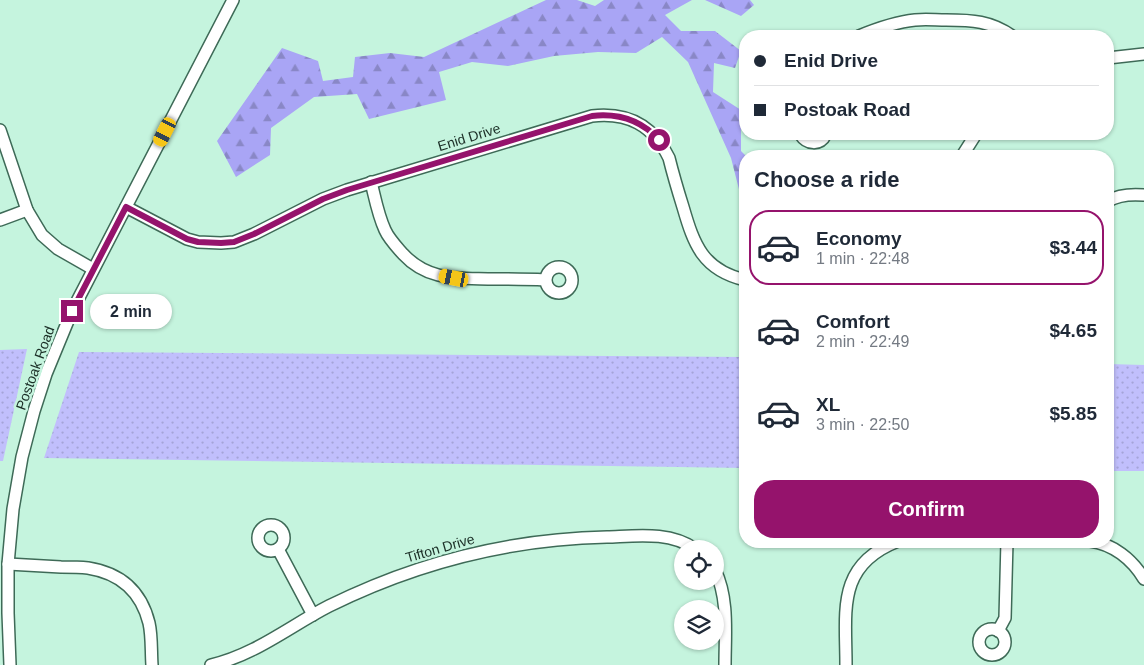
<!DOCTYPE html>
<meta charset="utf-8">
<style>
body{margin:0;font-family:Helvetica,sans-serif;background:#f2f2f3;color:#1f2937;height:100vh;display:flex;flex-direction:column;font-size:19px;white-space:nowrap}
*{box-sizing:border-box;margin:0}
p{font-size:16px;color:#747a83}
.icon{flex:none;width:28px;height:28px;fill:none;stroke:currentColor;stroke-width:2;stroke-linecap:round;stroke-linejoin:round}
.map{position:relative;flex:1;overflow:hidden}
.drawer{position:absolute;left:739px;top:150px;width:375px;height:398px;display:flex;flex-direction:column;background:#fff;border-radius:20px;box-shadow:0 1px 4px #0004}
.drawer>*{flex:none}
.top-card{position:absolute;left:739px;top:30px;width:375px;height:110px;border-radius:20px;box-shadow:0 1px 4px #0004;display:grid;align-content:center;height:110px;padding:0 15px;background:#fff}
.fabs{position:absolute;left:674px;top:540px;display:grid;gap:10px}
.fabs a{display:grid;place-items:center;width:50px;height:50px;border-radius:50%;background:#fff;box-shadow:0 1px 4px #0004;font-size:25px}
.end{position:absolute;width:22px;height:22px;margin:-11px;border:6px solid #95136c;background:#fff;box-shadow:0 0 0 2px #fff}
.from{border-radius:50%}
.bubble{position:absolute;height:35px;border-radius:18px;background:#fff;box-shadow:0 1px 4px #0004;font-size:16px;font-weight:700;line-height:35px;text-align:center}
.car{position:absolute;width:15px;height:30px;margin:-15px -8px;border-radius:6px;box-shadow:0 0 4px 1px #0007;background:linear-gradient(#f5c518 24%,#345 0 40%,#f5c518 0 76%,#345 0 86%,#f5c518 0)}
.top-card b{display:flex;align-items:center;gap:18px;height:48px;font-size:19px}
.top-card b+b{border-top:1px solid #e0e1e3}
.top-card i{width:12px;height:12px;background:#1f2937}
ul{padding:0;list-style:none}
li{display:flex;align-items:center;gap:15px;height:75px;margin:0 10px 8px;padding:0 5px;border:2px solid transparent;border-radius:20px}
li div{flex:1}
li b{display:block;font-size:19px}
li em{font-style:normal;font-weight:700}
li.selected{border-color:#95136c}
li>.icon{width:45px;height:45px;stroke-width:1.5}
h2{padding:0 15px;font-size:22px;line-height:60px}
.cta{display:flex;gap:10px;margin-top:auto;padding:10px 15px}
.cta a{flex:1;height:58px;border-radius:20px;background:#95136c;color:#fff;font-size:20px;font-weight:700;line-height:58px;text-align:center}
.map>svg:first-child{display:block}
.grass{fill:url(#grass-dots)}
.forest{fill:url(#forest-firs)}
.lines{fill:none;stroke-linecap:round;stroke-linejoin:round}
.minor-casing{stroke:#3e6a57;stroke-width:14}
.minor{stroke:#fff;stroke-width:11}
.route{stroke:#95136c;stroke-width:6}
.labels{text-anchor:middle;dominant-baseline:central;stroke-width:5;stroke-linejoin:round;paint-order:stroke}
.street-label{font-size:14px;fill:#1b2e26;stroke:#c5f4de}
</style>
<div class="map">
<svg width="1144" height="665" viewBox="0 0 1144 665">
<defs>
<pattern id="grass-dots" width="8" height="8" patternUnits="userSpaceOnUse" patternTransform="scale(1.25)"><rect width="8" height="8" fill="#c1bffc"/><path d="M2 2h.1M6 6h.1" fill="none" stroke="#a5a4d8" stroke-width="1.8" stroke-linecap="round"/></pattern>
<pattern id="forest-firs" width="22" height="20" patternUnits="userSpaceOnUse" patternTransform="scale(1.25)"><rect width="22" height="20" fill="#a9a5f5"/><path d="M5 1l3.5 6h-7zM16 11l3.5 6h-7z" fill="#8987c6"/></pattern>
</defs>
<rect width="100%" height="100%" fill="#c5f4de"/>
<!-- grass -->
<g class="grass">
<polygon points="27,349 3,461 0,461 0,350"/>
<polygon points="79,352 745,357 745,468 44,458"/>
<polygon points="1108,364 1144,365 1144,471 1108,471"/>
</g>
<!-- forest -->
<g class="forest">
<polygon points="546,0 577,0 595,6 604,0 692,0 665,15 681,31 715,31 741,51 735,68 714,63 713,92 741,110 741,151 746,156 745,156 745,201 741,197 731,158 688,62 662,37 636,53 598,52 554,56 508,66 472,62 439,72 446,100 369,119 357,94 314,97 271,128 270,155 236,177 217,141 282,48 318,61 323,81 353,77 355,57 390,53 424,57"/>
<polygon points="705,0 750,0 754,5 741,16"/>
</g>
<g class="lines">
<!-- minor casing -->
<g class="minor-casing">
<g id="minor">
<path d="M859 36C876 29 896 22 915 20 925 19 936 20 946 20 972 20 991 21 1012 36"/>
<polyline points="1108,58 1144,54"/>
<polyline points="0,130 27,210 42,235 58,249 93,269"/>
<path d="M800 134C807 145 820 146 826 134"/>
<polyline points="962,156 976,134"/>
<path d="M371 182C375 198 378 215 385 230 389 239 396 246 403 254 427 280 455 278 488 279 507 279 526 279 545 280"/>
<path d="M1108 201C1118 195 1132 194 1144 195"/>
<path d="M126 207 187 239 198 242 221 243 234 242 254 234 323 199 347 190 592 116C628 112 653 125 669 158 673 174 678 191 683 207 694 245 703 270 745 280"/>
<polyline points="0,220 27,210"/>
<circle cx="559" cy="280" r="13"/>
<circle cx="271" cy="538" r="13"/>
<path d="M1090 541C1113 544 1132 559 1144 579"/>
<polyline points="278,549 313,615"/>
<path d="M8 564C25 565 43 566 61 567 70 567 79 567 88 568 120 573 141 591 149 623 152 636 151 651 152 665"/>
<path d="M715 570C729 599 725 634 725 665"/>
<circle cx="992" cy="642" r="13"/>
<polyline points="998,631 1005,618 1007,541"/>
<polyline points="10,665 8,613 8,564 13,509 22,457 34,411 46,374 72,311 233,0"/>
<path d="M211 665C255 655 290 626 329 606 418 562 508 539 607 537 636 536 670 531 695 549"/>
<path d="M846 665C846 611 836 565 898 541"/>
</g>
</g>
<!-- minor -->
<use href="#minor" class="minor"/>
</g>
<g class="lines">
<!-- route -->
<path class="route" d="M72 311 126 207 187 239 198 242 221 243 234 242 254 234 323 199 347 190 592 116C619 113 641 120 659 140"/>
</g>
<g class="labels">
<!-- street labels -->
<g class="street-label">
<text transform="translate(469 137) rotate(-17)">Enid Drive</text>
<text transform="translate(35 368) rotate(-70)">Postoak Road</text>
<text transform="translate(440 548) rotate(-16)">Tifton Drive</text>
</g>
</g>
</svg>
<div class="fabs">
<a><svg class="icon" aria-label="locate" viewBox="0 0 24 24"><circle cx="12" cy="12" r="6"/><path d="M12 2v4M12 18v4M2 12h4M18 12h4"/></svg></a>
<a><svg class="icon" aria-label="layers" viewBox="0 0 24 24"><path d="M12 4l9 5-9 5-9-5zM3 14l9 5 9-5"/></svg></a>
</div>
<i class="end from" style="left:659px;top:140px"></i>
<i class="end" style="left:72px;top:311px"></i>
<div class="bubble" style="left:90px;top:294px;width:82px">2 min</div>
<i class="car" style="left:165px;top:132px;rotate:207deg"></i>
<i class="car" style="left:454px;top:278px;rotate:281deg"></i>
<div class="top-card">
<b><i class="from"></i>Enid Drive</b>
<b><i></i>Postoak Road</b>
</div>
<section class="drawer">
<h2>Choose a ride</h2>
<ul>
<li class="selected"><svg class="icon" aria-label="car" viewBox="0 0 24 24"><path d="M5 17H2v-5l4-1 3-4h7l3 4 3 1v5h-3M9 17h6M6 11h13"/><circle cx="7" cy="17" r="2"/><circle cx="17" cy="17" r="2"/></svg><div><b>Economy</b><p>1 min · 22:48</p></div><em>$3.44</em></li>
<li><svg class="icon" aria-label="car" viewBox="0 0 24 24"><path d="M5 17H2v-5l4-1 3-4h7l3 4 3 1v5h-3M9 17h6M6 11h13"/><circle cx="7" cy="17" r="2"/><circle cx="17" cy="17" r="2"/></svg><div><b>Comfort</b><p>2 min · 22:49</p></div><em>$4.65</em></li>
<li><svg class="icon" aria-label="car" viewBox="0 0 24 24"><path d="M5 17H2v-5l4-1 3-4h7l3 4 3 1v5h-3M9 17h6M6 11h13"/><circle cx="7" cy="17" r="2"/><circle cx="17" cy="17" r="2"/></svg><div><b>XL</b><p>3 min · 22:50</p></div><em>$5.85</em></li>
</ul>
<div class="cta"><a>Confirm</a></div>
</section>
</div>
